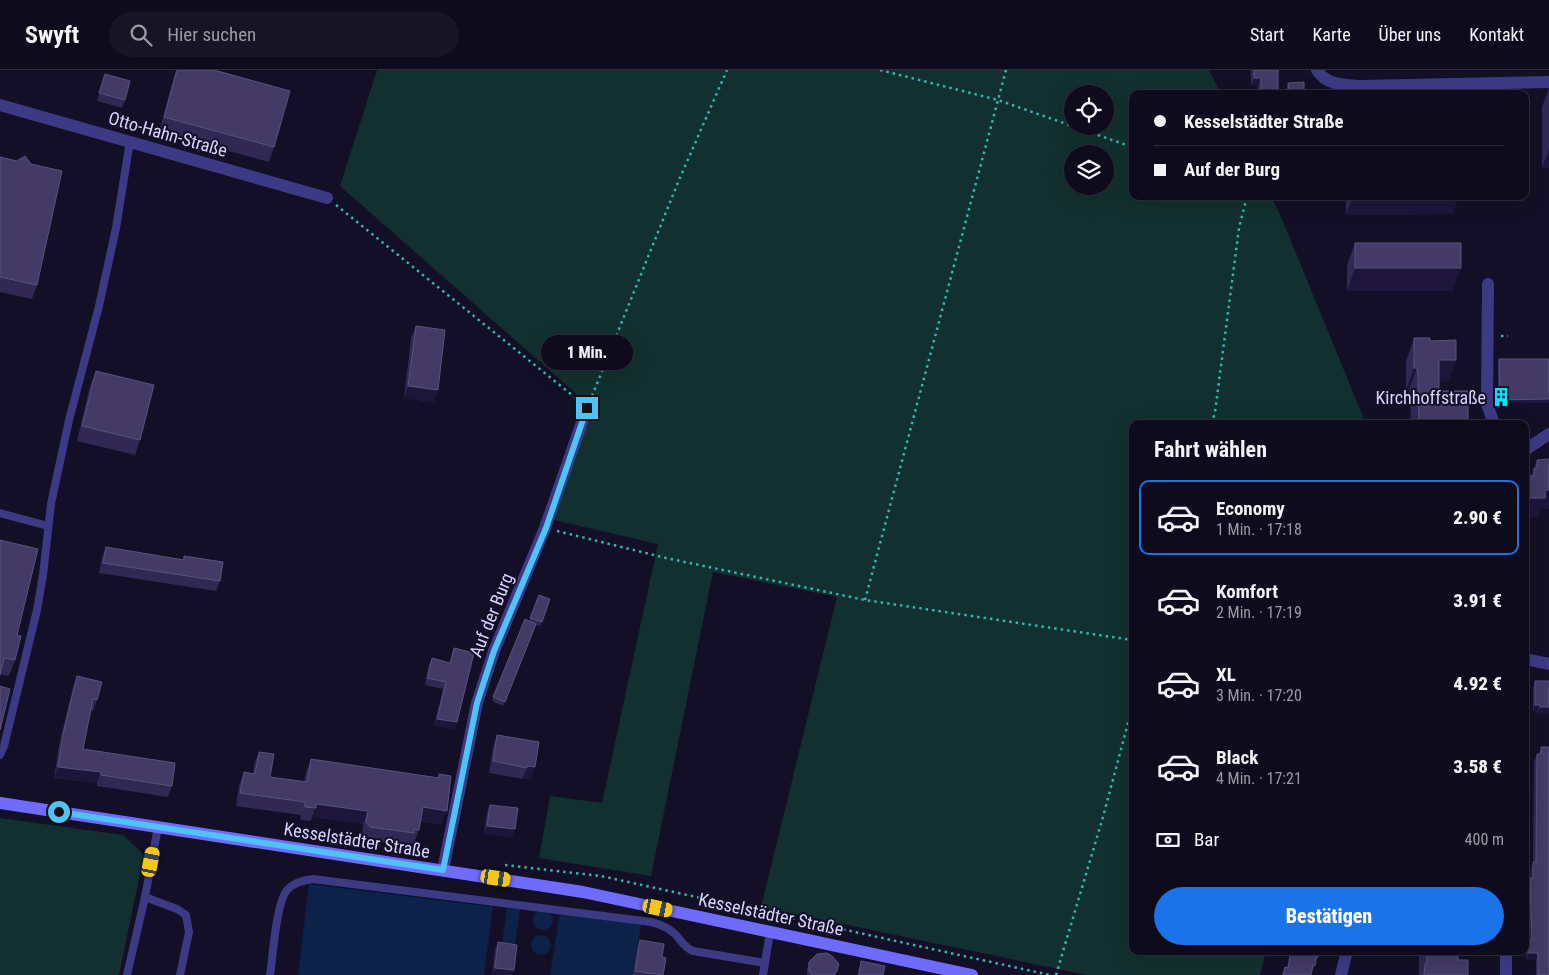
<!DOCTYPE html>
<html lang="de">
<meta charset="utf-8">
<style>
body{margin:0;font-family:"Roboto Condensed",sans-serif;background:#171425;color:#f1f3f6;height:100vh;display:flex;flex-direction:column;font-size:19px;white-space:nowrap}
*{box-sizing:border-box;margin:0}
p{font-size:16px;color:#9b9ba3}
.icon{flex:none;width:28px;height:28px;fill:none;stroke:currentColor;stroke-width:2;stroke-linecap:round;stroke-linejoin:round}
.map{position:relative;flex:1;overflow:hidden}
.panel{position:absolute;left:1129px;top:350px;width:400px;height:535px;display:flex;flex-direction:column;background:#0e0b1c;border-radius:10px;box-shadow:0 5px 20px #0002,0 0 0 1px #2e2b3b}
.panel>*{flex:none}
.banner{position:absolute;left:1129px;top:20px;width:400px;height:110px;border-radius:10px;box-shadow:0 5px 20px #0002,0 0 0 1px #2e2b3b;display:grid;align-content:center;height:110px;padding:0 25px;background:#0e0b1c}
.buttons{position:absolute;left:1064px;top:15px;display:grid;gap:10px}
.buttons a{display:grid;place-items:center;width:50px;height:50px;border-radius:50%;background:#0e0b1c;box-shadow:0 5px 20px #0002,0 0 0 1px #2e2b3b;font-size:25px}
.end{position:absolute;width:22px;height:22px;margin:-11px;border:6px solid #4fc3f7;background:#111;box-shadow:0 0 0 2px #111}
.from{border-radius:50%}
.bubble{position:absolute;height:35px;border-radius:18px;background:#0e0b1c;box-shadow:0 5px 20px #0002,0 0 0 1px #2e2b3b;font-size:16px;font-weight:800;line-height:35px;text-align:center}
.car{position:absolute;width:15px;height:30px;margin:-15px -8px;border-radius:6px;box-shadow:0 0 4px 1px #0007;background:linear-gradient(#f5c518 24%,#345 0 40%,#f5c518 0 76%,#345 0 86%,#f5c518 0)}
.banner b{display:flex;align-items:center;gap:18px;height:48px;font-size:19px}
.banner b+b{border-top:1px solid #2e2b3b}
.banner i{width:12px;height:12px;background:#f1f3f6}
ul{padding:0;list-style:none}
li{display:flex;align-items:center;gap:15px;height:75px;margin:0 10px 8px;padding:0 15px;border:2px solid transparent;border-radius:10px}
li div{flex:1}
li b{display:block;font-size:19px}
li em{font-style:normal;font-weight:800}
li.current{border-color:#1a73e8}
li>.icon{width:45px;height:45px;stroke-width:1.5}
h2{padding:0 25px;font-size:22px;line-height:60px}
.pay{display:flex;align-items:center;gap:12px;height:55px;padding:0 25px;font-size:19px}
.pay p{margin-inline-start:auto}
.action{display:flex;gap:10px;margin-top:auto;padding:10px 25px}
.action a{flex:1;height:58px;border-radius:30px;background:#1a73e8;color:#fff;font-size:20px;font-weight:800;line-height:58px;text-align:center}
header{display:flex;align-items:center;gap:30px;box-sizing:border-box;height:70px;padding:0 25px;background:#0e0b1c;border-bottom:1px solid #2e2b3b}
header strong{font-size:24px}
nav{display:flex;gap:28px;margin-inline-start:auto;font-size:18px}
.search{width:350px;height:45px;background:#171425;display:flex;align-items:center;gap:12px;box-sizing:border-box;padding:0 18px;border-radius:28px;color:#9b9ba3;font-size:19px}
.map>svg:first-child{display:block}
.green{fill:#12302f;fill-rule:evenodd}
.water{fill:#0c2248}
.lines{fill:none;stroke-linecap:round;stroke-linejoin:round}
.path{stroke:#2fb8b0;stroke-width:2.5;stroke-dasharray:2.5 4;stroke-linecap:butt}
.service{stroke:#3d3a85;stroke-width:8}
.minor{stroke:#3d3a85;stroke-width:12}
.secondary{stroke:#6f6bff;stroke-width:12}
.wall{fill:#312854}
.shaded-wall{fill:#1d163a}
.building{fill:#433a66;stroke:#5a527e}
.route{stroke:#4fc3f7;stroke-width:6}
.labels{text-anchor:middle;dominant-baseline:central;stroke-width:4;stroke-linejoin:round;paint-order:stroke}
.street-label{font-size:18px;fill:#d9d4ff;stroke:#130f26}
.poi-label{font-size:18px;fill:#d9d4ff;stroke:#130f26;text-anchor:end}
</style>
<header>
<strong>Swyft</strong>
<div class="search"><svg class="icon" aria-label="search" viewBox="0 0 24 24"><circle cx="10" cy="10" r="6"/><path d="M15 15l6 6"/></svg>Hier suchen</div>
<nav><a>Start</a><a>Karte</a><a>Über uns</a><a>Kontakt</a></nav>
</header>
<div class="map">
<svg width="1549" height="905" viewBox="0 0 1549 905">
<rect width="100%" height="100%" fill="#130f26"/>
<!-- green -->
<g class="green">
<path d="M377 0H1209L1221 24H1132V126H1271L1282 149 1366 354H1132V881H1266L1260 905H1087L761 837 837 527 713 502 651 806 539 788 550 726 602 733 658 474 549 449 588 334 340 116ZM1072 24H1105V56H1072ZM1072 84H1105V116H1072Z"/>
<polygon points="0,748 123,765 144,785 119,905 0,905"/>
</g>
<!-- water -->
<g class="water">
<polygon points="309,814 493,837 484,905 298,905"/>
<polygon points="507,838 520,839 514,882 501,881"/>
<circle cx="543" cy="850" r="10"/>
<polygon points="560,842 641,855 633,905 550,905"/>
<circle cx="541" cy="875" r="10"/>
</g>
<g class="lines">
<!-- path -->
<g class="path">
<polyline points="880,0 998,30 1132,77"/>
<polyline points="336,135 577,329"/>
<polyline points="1501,266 1508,266"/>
<polyline points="592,326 679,110 727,0"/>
<polyline points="1212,354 1215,342 1239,158 1247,126"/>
<polyline points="557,461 666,488 865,530 1132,570"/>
<polyline points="865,530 1006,0"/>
<polyline points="505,795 601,806 1050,905"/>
<polyline points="1056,905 1103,747 1132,638"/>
</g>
<!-- service -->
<g class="service">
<polyline points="0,443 48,456"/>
<polyline points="0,685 4,676 37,540 43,505 51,434 69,350 99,236 116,158 130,71"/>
<polyline points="145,827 177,839 186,845 189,862 180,905"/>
<polyline points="127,905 145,827 158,757"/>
<path d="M270 905C273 886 276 831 288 819 295 812 304 810 313 809L651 852C660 854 669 858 676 865 682 872 684 877 693 881L765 893"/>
<polyline points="763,905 770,862"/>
</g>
<!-- minor -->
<g class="minor">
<path d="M1317 0C1326 15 1343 15 1359 16L1549 12"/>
<polyline points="0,35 327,128"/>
<polyline points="1488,214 1487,334 1494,354"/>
<polyline points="1525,380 1549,364"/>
<polyline points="1525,589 1549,594"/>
<polyline points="443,800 477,633 494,581 545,458 587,338"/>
<polyline points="1341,905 1347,881"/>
<polyline points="1506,905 1506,881"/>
</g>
<!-- secondary -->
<polyline class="secondary" points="0,733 583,822 972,905"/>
</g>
<!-- wall -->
<g class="wall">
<polygon points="176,0 214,0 274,77 269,92 159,62"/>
<polygon points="1251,0 1278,0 1278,24 1258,24 1258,16 1251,16"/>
<polygon points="105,4 125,30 122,38 97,31"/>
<polygon points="1288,13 1304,24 1285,24"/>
<polygon points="1549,18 1549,98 1542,98 1542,37"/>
<polygon points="0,87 37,215 32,229 0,222"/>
<polygon points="1346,126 1459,126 1452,144 1346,145"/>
<polygon points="1355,173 1453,221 1347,221 1347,195"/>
<polygon points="416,256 438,320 433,332 404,328 411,268"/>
<polygon points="1414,268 1430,271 1456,290 1448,312 1439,312 1439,321 1468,354 1411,354 1410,328 1409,320 1406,320 1406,291"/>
<polygon points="1499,289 1549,289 1498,333 1498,293"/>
<polygon points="96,301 140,370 135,385 77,371 90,316"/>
<polygon points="1537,390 1549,439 1541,439 1538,447 1525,447 1525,406 1531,406"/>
<polygon points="0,470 17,565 15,590 9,606 0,604"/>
<polygon points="106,477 183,490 184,486 220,511 216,521 99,503 102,487"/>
<polygon points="539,525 550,529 540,556 536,555 503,636 492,631 525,549 529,551"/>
<polygon points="454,578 455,659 434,656 443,619 425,615 429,595 432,588 450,593"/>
<polygon points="77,606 97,630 93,641 91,640 83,679 172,716 168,727 97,716 97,713 54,708 59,675 73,617"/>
<polygon points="1535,611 1549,644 1537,644 1537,642 1533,642 1533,618"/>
<polygon points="497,665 539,672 531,709 523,708 523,709 489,703 493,677"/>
<polygon points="1541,677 1549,905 1536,905 1536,890 1526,890 1526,877 1528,870 1529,870 1528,815 1531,808 1531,799 1533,792 1534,691 1537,684 1539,684"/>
<polygon points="259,682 270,707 304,712 306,702 311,689 438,708 439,704 442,754 420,751 419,760 414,773 410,773 409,776 365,770 362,765 363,754 312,747 311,751 300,750 301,745 236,736 239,715 244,702 253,704 254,694"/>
<polygon points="490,735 512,767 484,763 487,742"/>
<polygon points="640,870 662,887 663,905 633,905 637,878"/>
<polygon points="498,872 514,900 512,905 492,905 495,880"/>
<polygon points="1290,881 1319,881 1318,887 1311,905 1282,905 1285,897 1287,898"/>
<polygon points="1419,881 1458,881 1458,890 1468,905 1419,905"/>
<polygon points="861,891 883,905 857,905"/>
<polygon points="809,892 839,894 835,905 807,905 807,900"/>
</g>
<!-- shaded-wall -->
<g class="shaded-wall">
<polygon points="1254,8 1261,8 1258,16 1251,16"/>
<polygon points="1549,79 1549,98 1542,98"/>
<polygon points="1353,126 1459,126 1452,144 1346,145"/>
<polygon points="1355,198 1461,198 1453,221 1347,221"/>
<polygon points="1439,290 1456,290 1448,312 1431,312"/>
<polygon points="1414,298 1417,298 1409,320 1406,320"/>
<polygon points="408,316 438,320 433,332 404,328"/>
<polygon points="1549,329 1549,333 1498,333 1500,330"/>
<polygon points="1545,420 1549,420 1549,439 1541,439 1538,447 1525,447 1525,432 1526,428"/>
<polygon points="1535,635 1540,635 1537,642 1533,642"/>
<polygon points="1540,637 1549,637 1549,644 1537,644"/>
<polygon points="437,649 457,652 455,659 434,656"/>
<polygon points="527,696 535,697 531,709 523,708"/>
<polygon points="58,697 101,702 97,713 54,708"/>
<polygon points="316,734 368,741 363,754 312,747"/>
<polygon points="423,737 447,741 442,754 418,750"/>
<polygon points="487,756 515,759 512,767 484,763"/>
<polygon points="1528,883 1538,883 1536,890 1526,890"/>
<polygon points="495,898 514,900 512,905 492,905"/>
</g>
<!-- building -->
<g class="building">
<polygon points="177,0 214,0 290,21 274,77 164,47"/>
<polygon points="1254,0 1278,0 1278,24 1261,24 1261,8 1254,8"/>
<polygon points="105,4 130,11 125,30 99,23"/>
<polygon points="1304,12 1304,24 1289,24 1288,13"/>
<rect x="1352" y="23" width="36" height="1"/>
<polygon points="25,86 31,94 62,101 37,215 0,207 0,87 17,91"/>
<rect x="1355" y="173" width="106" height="25"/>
<polygon points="416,256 445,260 438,320 408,316"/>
<polygon points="1414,268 1430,268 1430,271 1456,270 1456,290 1439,290 1439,321 1468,321 1468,354 1419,354 1418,306 1417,298 1414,298"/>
<polygon points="1499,289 1549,289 1549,329 1500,330"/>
<polygon points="96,301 154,315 140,370 82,356"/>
<polygon points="1549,389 1549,420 1545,420 1545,428 1526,428 1526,421 1525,421 1525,406 1534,406 1534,398 1537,398 1537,390"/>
<polygon points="0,470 38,479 17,565 21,566 15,590 4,588 0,605"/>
<polygon points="106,477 184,490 184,486 223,492 220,511 103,493"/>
<polygon points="539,525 550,529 542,552 530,548"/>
<polygon points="525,549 536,554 505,632 493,627"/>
<polygon points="454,578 474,583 457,652 437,649 446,612 427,608 432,588 450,593"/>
<polygon points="77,606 102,612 97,630 93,629 83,679 175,693 172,716 101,705 101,702 58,697 63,664"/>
<polygon points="1525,606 1528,606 1530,608 1525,630"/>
<polygon points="1535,611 1549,611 1549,637 1540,637 1540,635 1535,635"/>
<polygon points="0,616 10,619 0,660"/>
<polygon points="497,665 539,672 535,697 527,696 527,698 493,691"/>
<polygon points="1541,677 1549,677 1549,905 1538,905 1538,883 1528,883 1528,870 1532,870 1530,808 1533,808 1533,792 1536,792 1537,684 1541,684"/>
<polygon points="259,682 274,684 270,707 307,712 311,689 439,708 439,704 451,706 447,741 423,737 419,760 414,759 414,763 370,757 366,752 368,741 316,734 316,738 305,737 305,732 240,723 244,702 255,704"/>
<polygon points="490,735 518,738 515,759 487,756"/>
<polygon points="640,870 664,874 662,887 666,888 663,905 635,901"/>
<polygon points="498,872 517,875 514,900 495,898"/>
<polygon points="1291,881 1319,881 1318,887 1316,887 1315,896 1313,895 1311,905 1283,905 1285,897 1288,898"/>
<polygon points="1427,881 1458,881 1458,890 1468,890 1468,905 1424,905 1425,894 1427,894"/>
<polygon points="827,883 832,886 839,894 837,901 834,905 812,905 809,901 809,892 817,884"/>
<polygon points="861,891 885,896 883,905 859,905"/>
</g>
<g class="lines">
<!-- route -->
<polyline class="route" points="59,742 443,800 477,633 494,581 546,458 587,338"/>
</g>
<!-- icons -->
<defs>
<g id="building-bare" transform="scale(1.5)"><path d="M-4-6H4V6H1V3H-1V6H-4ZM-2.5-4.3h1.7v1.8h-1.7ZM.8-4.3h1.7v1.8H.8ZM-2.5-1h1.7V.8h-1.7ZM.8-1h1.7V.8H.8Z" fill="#00e5ff" stroke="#130f26" stroke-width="2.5" paint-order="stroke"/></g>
</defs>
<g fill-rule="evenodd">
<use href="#building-bare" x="1501" y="327"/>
</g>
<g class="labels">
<!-- street labels -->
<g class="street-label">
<text transform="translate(168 64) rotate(16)">Otto-Hahn-Straße</text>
<text transform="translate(491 545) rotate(-68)">Auf der Burg</text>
<text transform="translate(357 770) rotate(9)">Kesselstädter Straße</text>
<text transform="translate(771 844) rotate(12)">Kesselstädter Straße</text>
</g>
<!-- poi labels -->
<g class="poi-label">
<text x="1486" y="327">Kirchhoffstraße</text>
</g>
</g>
</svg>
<div class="buttons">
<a><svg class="icon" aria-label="locate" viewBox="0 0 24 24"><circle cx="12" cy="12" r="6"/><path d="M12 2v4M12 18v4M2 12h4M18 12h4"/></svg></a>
<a><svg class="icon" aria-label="layers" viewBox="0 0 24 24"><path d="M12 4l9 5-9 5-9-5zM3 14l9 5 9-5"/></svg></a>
</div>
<i class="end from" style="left:59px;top:742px"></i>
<i class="end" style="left:587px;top:338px"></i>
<div class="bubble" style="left:541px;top:265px;width:92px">1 Min.</div>
<i class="car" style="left:151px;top:792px;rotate:11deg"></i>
<i class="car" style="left:496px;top:808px;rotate:99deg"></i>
<i class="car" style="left:658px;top:838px;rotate:102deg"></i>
<div class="banner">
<b><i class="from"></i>Kesselstädter Straße</b>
<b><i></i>Auf der Burg</b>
</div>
<section class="panel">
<h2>Fahrt wählen</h2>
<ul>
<li class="current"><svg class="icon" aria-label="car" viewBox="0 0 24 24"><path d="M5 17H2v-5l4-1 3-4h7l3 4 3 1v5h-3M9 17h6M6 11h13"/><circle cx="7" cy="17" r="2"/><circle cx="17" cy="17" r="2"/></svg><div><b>Economy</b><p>1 Min. · 17:18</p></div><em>2.90 €</em></li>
<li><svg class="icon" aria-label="car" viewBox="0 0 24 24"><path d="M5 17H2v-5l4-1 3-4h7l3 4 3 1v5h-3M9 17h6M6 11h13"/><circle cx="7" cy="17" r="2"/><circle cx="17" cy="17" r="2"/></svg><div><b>Komfort</b><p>2 Min. · 17:19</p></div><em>3.91 €</em></li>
<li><svg class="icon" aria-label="car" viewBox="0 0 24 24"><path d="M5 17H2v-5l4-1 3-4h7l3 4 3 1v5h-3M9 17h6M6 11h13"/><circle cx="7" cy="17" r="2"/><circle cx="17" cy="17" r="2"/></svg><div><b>XL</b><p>3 Min. · 17:20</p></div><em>4.92 €</em></li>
<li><svg class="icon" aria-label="car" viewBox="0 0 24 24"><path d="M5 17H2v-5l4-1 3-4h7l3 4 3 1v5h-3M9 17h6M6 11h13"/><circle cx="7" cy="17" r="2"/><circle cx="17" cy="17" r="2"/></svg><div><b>Black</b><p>4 Min. · 17:21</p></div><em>3.58 €</em></li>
</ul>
<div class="pay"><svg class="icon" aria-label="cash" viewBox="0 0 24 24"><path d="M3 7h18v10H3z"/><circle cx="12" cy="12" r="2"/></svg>Bar<p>400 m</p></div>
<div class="action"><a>Bestätigen</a></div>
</section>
</div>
